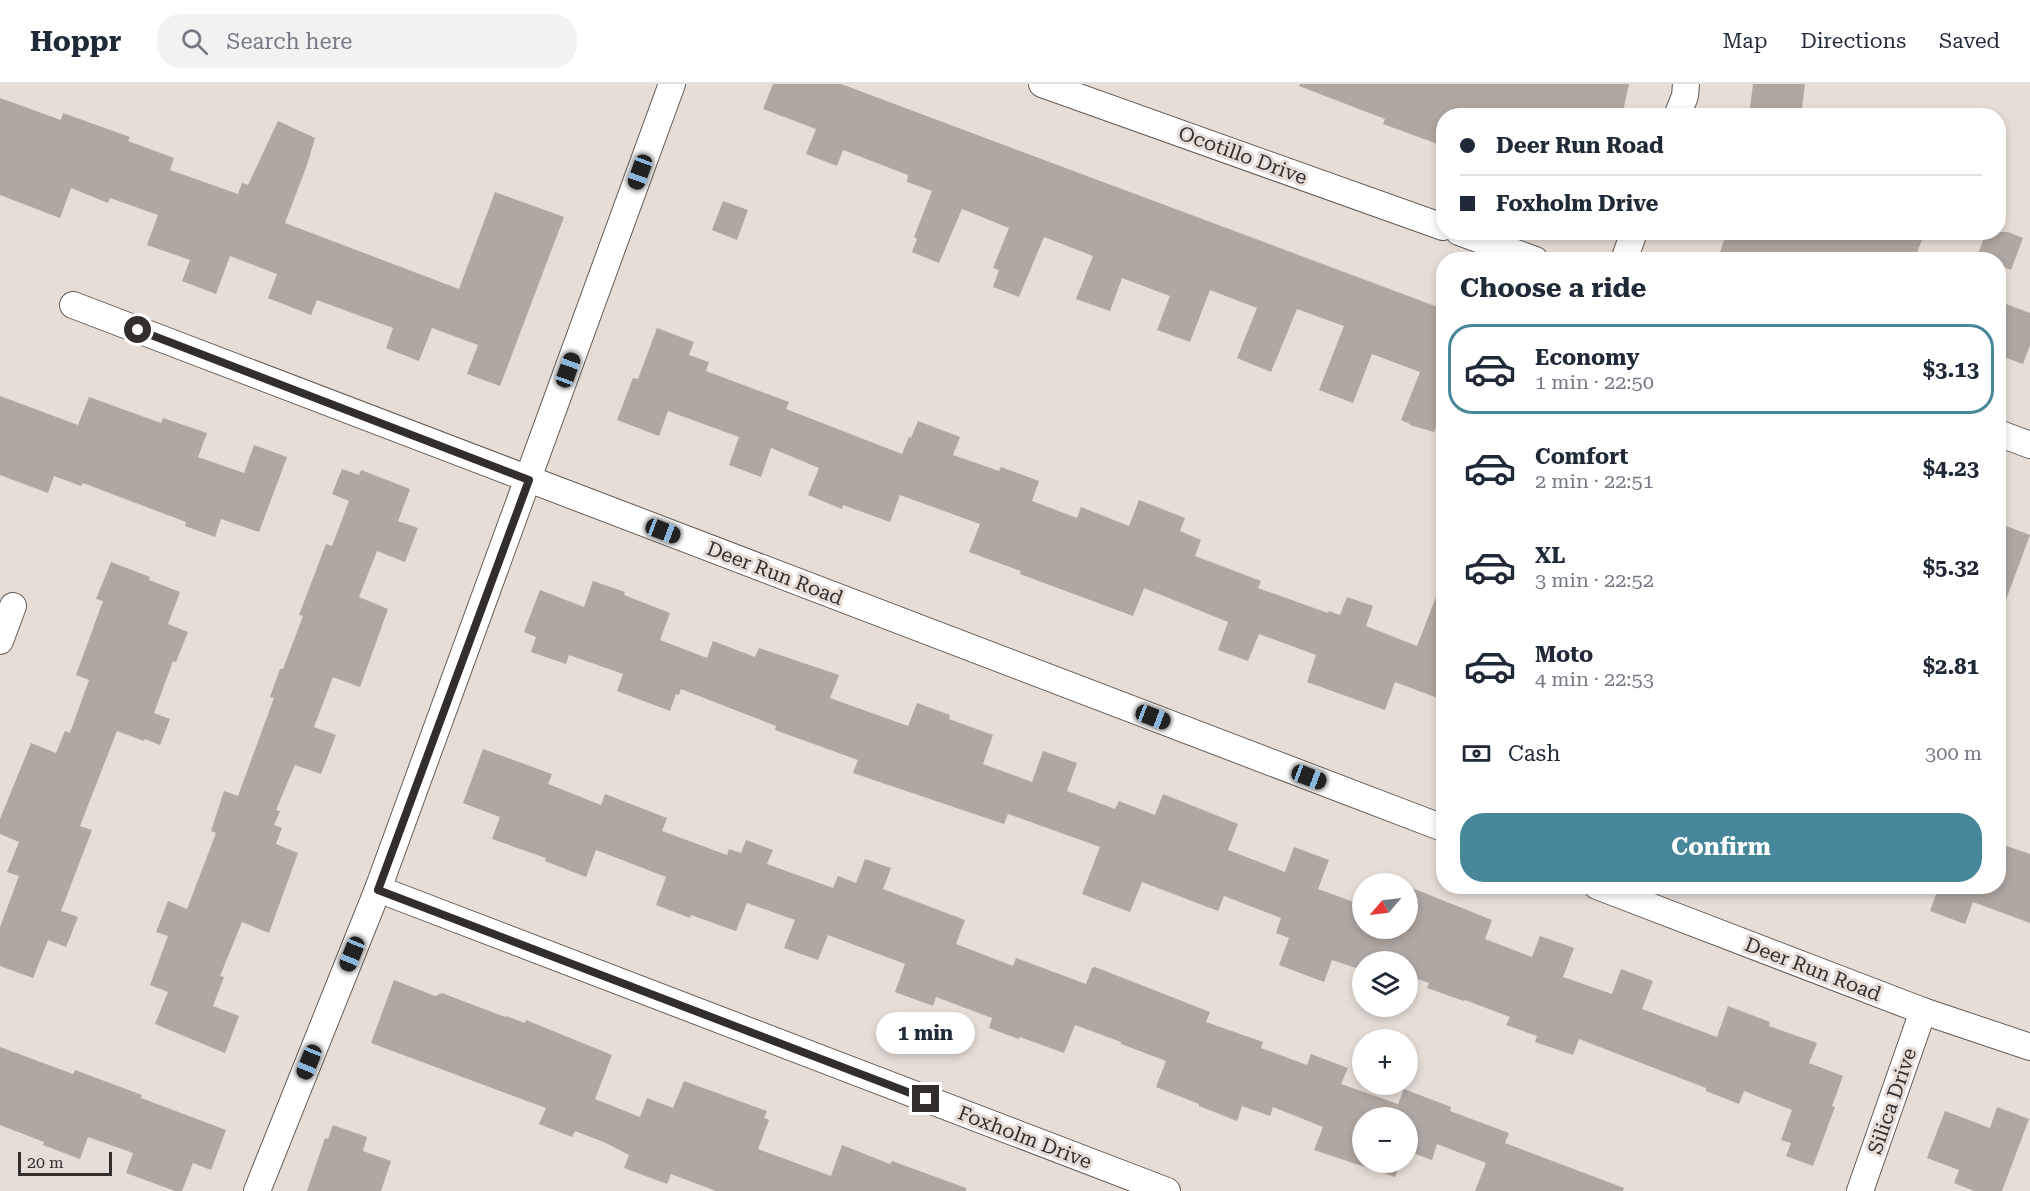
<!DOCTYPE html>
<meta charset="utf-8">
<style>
body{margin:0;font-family:"Roboto Serif",serif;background:#f2f2f3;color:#1f2937;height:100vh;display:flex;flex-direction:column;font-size:22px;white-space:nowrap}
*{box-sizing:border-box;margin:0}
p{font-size:20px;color:#747a83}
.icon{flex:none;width:33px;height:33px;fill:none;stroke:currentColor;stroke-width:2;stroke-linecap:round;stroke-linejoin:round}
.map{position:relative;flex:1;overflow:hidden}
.side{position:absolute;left:1436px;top:168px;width:570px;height:642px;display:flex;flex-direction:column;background:#fff;border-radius:24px;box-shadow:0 3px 9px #0003}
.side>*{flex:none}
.top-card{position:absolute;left:1436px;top:24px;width:570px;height:132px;border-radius:24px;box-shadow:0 3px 9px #0003;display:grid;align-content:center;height:132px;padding:0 24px;background:#fff}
.needle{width:39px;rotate:242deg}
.controls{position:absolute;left:1352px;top:789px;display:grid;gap:12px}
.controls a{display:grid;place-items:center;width:66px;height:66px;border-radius:50%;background:#fff;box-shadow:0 3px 9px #0003;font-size:30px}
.scale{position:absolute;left:18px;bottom:15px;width:94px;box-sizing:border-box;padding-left:6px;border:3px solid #322e2c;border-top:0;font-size:16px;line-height:21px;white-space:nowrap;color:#322e2c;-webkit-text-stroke:4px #e5ddd6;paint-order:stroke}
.end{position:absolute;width:27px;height:27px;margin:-14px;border:8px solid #322e2c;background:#fff;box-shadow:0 0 0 3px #fff}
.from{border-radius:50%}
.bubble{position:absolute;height:42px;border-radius:21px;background:#fff;box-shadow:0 3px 9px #0003;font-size:20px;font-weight:700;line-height:42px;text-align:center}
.car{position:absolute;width:18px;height:36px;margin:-18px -9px;border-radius:8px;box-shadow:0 0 4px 2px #0007;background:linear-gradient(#222 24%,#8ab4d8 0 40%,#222 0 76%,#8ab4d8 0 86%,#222 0)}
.top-card b{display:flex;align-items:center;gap:21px;height:57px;font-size:22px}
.top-card b+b{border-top:2px solid #e0e1e3}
.top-card i{width:15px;height:15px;background:#1f2937}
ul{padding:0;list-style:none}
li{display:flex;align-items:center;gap:18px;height:90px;margin:0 12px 9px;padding:0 12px;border:3px solid transparent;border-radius:24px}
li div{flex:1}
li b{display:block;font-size:22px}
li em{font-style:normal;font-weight:700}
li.selected{border-color:#47879a}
li>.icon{width:54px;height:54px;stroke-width:1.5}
h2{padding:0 24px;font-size:27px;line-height:72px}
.pay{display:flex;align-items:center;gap:15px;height:66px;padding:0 24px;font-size:22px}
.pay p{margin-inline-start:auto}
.action{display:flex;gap:12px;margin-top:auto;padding:12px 24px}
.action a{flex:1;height:69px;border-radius:24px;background:#47879a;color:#fff;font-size:24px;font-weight:700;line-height:69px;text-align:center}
header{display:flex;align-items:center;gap:36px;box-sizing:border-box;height:84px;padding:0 30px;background:#fff;border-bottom:2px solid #e0e1e3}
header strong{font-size:28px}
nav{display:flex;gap:33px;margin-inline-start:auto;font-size:21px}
.search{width:420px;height:54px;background:#f2f2f3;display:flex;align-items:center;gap:15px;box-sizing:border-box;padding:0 21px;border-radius:24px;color:#747a83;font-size:22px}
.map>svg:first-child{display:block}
.building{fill:#afa7a1}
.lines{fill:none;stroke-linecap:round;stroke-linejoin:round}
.street-casing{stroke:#645d57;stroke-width:28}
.street{stroke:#fff;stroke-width:26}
.route{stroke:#322e2c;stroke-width:8}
.labels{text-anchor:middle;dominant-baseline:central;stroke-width:6;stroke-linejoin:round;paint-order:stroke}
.street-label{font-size:20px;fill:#322e2c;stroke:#e5ddd6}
</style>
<header>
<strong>Hoppr</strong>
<div class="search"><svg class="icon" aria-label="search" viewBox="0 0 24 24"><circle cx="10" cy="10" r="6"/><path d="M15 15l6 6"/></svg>Search here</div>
<nav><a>Map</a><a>Directions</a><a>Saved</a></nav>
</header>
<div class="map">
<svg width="2030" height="1107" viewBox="0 0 2030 1107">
<rect width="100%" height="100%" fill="#e5ddd6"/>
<!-- building -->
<g class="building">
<polygon points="773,0 841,0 1443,225 1443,324 1434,348 1410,341 1410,340 1401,336 1420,288 1372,270 1353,319 1319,306 1344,242 1297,225 1271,288 1237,274 1257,224 1210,206 1190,258 1157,246 1170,212 1122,194 1110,227 1076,215 1093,172 1044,153 1019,213 993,203 999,186 993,184 1009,144 962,125 939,179 912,168 917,155 914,153 932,107 907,98 908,91 843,66 837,82 806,70 816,45 763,25"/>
<polygon points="1300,0 1629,0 1622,32 1443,32 1443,62 1383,40 1385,35 1299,2"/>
<polygon points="1753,0 1805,0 1801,32 1749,32"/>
<polygon points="0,14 61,36 63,29 130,53 128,57 174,74 170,86 238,110 242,99 248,101 278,37 315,54 307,81 285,139 459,205 495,108 564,133 500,302 467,290 478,261 432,244 419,277 386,264 393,244 317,216 311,231 268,214 277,190 230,172 216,210 182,197 190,176 147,161 158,131 110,114 108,119 71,104 60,134 0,111"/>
<polygon points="723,117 748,126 737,156 712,146"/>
<polygon points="1727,148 1925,148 1914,176 1741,176 1720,168"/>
<polygon points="1986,148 2008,148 2023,154 2011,186 1998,181 1998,176 1983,176 1977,173"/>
<polygon points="1998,217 2030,229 2030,261 2023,280 1998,271"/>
<polygon points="657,244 694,258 689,271 709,278 706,287 789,318 786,325 902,370 909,353 911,354 918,337 960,353 953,371 999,387 1001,383 1039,397 1032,417 1077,434 1081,423 1129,442 1139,416 1185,434 1180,447 1201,456 1195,472 1261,497 1258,504 1328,529 1329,527 1340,531 1347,513 1373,522 1366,542 1417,562 1441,500 1443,501 1443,616 1395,598 1385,626 1307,598 1316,571 1259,550 1248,577 1218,566 1228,538 1144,504 1133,532 1020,490 1021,487 969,468 980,440 900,411 890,438 843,421 842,425 808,411 819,384 771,364 761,393 729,381 739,353 668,327 659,352 617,336 633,294 638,295"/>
<polygon points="0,312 78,341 89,313 161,339 163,334 207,349 198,373 244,389 254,361 287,373 259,448 221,435 215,453 185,442 186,438 83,399 81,402 54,392 48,409 0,391"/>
<polygon points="342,385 359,391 361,386 410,405 398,437 418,444 405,478 377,467 359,513 388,525 360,603 333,593 314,643 336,651 321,690 295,681 276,726 280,727 274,741 282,744 276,760 298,769 269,849 242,838 220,892 224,893 213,922 239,932 225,969 155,940 168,908 150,901 168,852 156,848 168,817 187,825 216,749 211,747 224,707 238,712 274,614 270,613 280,585 283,585 303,532 299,531 326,460 332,462 349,417 332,410"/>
<polygon points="1998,439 2030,451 2000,532 1998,532"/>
<polygon points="111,478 150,493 149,496 180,508 168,540 188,548 176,578 173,577 154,629 170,635 160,661 145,655 144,657 117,647 80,742 92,746 61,827 78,833 66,863 48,856 33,894 0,882 0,843 19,792 7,788 19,758 0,750 0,735 31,659 56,669 65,647 70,649 89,596 76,591 103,517 96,515"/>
<polygon points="593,497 625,508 624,511 670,529 660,556 707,574 713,557 755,573 759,564 839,591 830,614 908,642 917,619 950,631 949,635 993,651 983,680 1032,698 1043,667 1077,679 1067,707 1115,725 1119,717 1155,731 1163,710 1238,740 1228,766 1285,788 1294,763 1329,776 1318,805 1362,821 1362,844 1407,844 1407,802 1492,836 1485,855 1532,873 1540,852 1574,864 1563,893 1612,910 1621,885 1653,897 1642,925 1717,953 1728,922 1770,938 1769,942 1817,959 1809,979 1843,992 1832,1022 1835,1023 1813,1082 1786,1072 1791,1059 1781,1056 1792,1026 1744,1007 1739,1020 1706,1007 1706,1004 1579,955 1573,971 1535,958 1537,952 1506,941 1510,933 1465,916 1464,917 1427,904 1429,899 1407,891 1407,878 1370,878 1362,875 1362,886 1332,876 1324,898 1279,881 1289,854 1276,849 1281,834 1224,812 1218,827 1142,798 1130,828 1082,810 1100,763 1008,730 1004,740 853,689 858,676 775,646 776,642 681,605 679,611 676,610 670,627 617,607 623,590 569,571 566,580 531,568 536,553 524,548 540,506 584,523"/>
<polygon points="483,665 552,690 548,700 601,721 605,710 667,734 662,747 727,771 729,765 741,769 746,756 773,766 767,780 833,804 838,792 856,799 865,775 891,784 883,805 965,836 956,860 1013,882 1016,874 1086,900 1092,884 1095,883 1210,928 1206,938 1263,958 1261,964 1307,981 1311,970 1348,984 1341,1000 1398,1020 1404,1005 1451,1023 1450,1027 1509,1049 1505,1059 1624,1104 1623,1107 1475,1107 1486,1079 1437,1060 1432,1076 1407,1067 1407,1034 1362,1034 1362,1078 1401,1078 1395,1093 1314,1066 1323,1043 1273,1023 1270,1032 1242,1022 1237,1037 1199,1022 1199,1020 1156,1003 1166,977 1121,960 1121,958 1075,941 1064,969 1020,953 1019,955 989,944 992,934 936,913 933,922 895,908 905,880 828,851 818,876 784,864 795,836 747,819 736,847 691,831 690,834 656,821 666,793 596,766 586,793 545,777 546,774 492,755 500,733 463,719"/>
<polygon points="1998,759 2030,770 2030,839 1973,818 1965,840 1930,827 1939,802 1998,802"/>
<polygon points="394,896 435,912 442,909 505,933 506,932 525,939 526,936 612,971 595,1015 640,1033 647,1014 673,1024 684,997 767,1027 764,1034 769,1036 758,1065 831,1092 842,1061 890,1080 892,1077 966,1104 966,1107 716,1107 671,1090 667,1100 624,1084 629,1071 606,1059 575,1047 572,1053 539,1040 546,1024 371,959"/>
<polygon points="0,963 73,990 75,986 142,1011 141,1014 226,1046 211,1086 193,1079 182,1107 175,1107 126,1089 133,1069 88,1053 80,1075 43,1061 44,1058 0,1041"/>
<polygon points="1997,1023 2029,1035 2002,1107 1974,1107 1954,1099 1959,1086 1927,1074 1945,1027 1990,1044"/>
<polygon points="333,1041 367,1053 363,1067 391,1077 381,1107 307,1107 325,1054 328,1055"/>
</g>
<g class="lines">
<!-- street casing -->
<g class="street-casing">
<g id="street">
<polyline points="1042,0 1443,143"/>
<polyline points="1677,32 1685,12 1686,0"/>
<polyline points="1459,148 1535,176"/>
<polyline points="1624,176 1634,148"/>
<polyline points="73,221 1443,744"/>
<polyline points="1998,349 2030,361"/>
<polyline points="0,557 13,522"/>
<polyline points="1597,802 1923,927 2030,963"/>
<polyline points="378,805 1167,1107"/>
<polyline points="257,1107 378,805 672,0"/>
<polyline points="1860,1107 1923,927"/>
</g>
</g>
<!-- street -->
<use href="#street" class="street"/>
</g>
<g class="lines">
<!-- route -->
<polyline class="route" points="138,246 529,396 378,806 926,1015"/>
</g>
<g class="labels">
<!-- street labels -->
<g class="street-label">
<text transform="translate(1243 71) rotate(20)">Ocotillo Drive</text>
<text transform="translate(775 489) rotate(21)">Deer Run Road</text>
<text transform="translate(1813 885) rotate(21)">Deer Run Road</text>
<text transform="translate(1892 1017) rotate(-71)">Silica Drive</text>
<text transform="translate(1025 1053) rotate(21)">Foxholm Drive</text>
</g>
</g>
</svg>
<div class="controls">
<a><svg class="needle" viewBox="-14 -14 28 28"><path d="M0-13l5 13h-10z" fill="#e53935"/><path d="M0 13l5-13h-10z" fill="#747a83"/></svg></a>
<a><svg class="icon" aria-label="layers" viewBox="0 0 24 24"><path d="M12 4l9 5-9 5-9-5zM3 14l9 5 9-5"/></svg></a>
<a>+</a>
<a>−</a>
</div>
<div class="scale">20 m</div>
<i class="end from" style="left:138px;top:246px"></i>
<i class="end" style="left:926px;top:1015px"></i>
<div class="bubble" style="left:876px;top:928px;width:99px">1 min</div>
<i class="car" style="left:640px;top:88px;rotate:200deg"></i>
<i class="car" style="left:568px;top:286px;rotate:20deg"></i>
<i class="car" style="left:663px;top:447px;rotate:111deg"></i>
<i class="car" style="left:1153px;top:633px;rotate:111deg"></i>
<i class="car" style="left:1309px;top:693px;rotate:111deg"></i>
<i class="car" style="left:352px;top:870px;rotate:202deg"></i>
<i class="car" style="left:309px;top:978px;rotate:202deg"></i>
<div class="top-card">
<b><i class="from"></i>Deer Run Road</b>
<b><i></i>Foxholm Drive</b>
</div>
<section class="side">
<h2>Choose a ride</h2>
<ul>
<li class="selected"><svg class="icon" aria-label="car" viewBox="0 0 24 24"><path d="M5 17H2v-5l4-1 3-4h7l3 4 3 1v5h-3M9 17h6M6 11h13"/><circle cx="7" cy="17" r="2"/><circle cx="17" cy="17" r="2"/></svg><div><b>Economy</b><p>1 min · 22:50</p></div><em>$3.13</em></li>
<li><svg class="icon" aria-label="car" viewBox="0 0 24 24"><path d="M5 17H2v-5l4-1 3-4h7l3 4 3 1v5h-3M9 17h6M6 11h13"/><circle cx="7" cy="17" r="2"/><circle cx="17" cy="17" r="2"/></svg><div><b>Comfort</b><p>2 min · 22:51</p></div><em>$4.23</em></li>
<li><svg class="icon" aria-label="car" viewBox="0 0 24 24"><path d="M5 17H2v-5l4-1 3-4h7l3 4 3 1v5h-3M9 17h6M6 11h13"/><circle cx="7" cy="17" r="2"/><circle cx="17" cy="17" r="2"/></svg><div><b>XL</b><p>3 min · 22:52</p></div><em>$5.32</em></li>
<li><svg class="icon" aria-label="car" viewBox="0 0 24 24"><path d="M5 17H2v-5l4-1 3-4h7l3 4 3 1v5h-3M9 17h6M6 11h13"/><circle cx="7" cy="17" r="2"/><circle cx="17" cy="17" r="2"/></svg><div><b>Moto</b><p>4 min · 22:53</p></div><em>$2.81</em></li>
</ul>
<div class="pay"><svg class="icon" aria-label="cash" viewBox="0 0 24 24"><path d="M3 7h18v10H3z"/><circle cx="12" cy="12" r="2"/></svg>Cash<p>300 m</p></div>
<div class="action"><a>Confirm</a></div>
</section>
</div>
